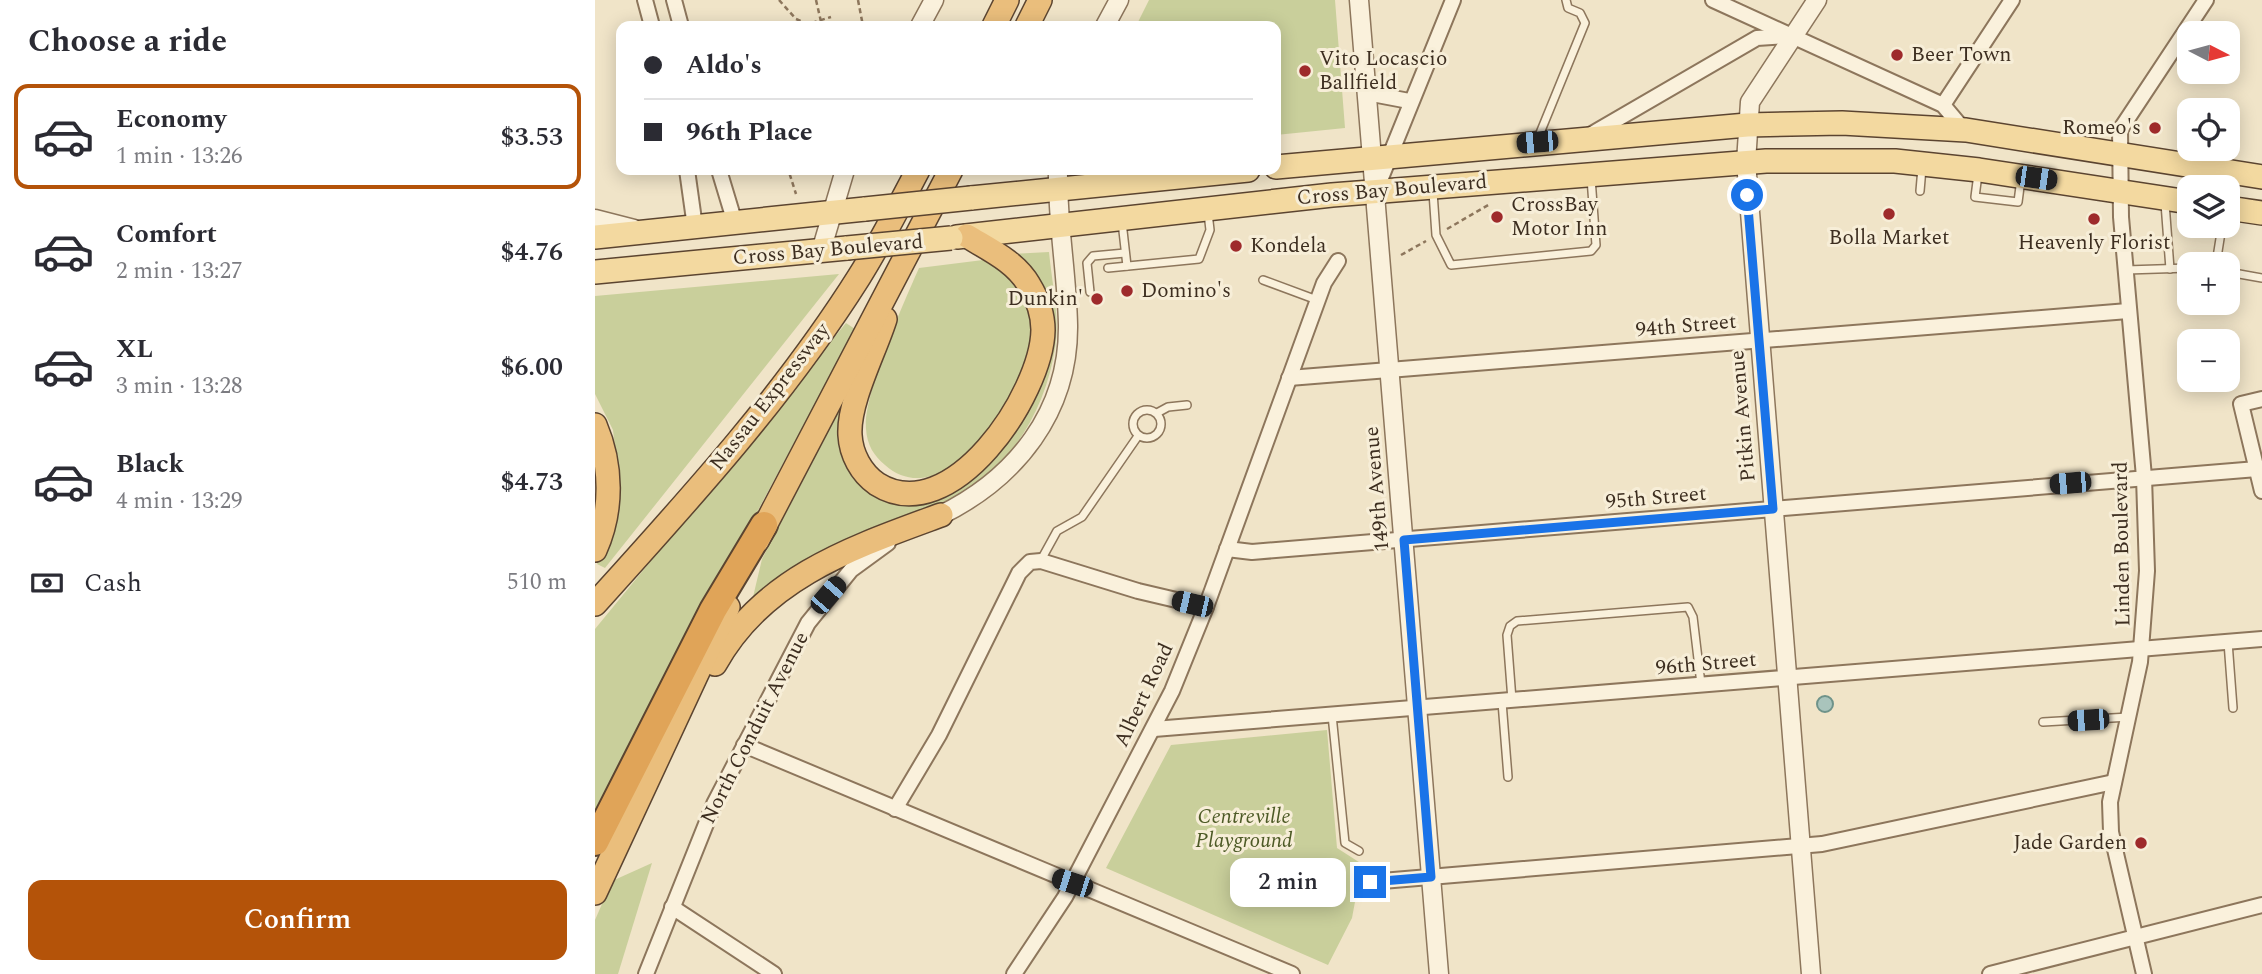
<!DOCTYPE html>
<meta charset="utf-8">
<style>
body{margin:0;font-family:Spectral,serif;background:#f2f2f3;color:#2b2b33;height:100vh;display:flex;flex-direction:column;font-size:26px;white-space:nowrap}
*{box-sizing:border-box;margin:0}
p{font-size:23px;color:#7c7c81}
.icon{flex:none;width:38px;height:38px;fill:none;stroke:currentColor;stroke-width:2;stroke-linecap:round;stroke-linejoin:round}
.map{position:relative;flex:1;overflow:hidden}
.side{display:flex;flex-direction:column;background:#fff;width:595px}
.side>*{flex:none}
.banner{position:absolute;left:21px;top:21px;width:665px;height:154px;border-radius:14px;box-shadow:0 4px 18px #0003;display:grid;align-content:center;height:154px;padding:0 28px;background:#fff}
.needle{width:46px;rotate:96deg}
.tools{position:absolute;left:1582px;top:21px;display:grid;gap:14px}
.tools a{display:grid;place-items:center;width:63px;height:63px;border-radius:14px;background:#fff;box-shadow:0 4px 18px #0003;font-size:35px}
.end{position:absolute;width:32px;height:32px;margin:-16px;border:9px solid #1a73e8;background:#fff;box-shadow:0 0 0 4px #fff}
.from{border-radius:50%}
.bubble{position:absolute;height:49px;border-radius:14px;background:#fff;box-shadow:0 4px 18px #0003;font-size:23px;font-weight:600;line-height:49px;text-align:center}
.car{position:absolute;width:21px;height:42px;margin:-21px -10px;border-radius:9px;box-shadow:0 0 5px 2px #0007;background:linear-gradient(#222 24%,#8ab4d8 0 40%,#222 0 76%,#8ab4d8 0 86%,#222 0)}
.banner b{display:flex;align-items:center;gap:24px;height:66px;font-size:26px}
.banner b+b{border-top:2px solid #e1e1e2}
.banner i{width:18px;height:18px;background:#2b2b33}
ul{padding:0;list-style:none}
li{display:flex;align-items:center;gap:21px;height:105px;margin:0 14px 10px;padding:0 14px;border:4px solid transparent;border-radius:14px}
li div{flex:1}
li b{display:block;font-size:26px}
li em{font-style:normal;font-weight:600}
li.active{border-color:#b45309}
li>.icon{width:63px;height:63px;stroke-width:1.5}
h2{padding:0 28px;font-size:32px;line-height:84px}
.pay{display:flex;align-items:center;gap:18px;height:77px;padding:0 28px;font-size:26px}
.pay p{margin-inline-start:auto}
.button{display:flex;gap:14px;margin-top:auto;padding:14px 28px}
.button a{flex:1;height:80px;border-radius:14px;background:#b45309;color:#fff;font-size:28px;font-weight:600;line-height:80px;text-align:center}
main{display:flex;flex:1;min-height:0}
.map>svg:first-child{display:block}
.green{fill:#c9cf9b}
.water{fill:#a9c4bc;stroke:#6f938a;stroke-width:2}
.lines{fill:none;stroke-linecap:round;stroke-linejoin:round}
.service-casing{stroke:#8d765c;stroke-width:10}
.minor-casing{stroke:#8d765c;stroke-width:18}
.tertiary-casing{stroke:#8d765c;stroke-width:21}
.primary-casing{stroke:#5b4430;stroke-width:26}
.trunk-casing{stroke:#5b4430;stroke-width:26}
.motorway-casing{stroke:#5b4430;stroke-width:30}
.path{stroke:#8d765c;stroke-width:2.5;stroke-dasharray:5 3.5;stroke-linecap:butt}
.service{stroke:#faf1dc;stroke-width:7}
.minor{stroke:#faf1dc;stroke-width:14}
.tertiary{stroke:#faf1dc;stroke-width:18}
.primary{stroke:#f3d9a0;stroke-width:23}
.trunk{stroke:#eabe7c;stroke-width:23}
.motorway{stroke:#e0a458;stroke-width:26}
.primary-bridge-casing{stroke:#5b4430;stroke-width:26;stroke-linecap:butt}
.primary-bridge{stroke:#f3d9a0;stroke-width:23}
.route{stroke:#1a73e8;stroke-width:9}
.poi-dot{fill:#9e2a2b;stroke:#f7eed8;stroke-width:2.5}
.labels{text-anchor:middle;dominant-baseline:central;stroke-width:6;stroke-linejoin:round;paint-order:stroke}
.poi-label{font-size:21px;fill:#3d2e20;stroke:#f7eed8;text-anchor:start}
.street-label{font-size:21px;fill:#3d2e20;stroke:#f7eed8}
.park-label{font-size:21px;font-style:italic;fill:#4d5a26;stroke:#f7eed8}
</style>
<main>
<section class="side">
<h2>Choose a ride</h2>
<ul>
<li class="active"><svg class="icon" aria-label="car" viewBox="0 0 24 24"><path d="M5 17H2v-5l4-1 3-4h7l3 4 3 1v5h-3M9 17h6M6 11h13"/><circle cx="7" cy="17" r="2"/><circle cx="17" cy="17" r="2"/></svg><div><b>Economy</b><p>1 min · 13:26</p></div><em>$3.53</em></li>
<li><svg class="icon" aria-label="car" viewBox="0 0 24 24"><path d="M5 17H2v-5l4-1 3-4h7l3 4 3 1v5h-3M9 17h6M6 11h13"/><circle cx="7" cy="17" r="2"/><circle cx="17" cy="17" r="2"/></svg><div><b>Comfort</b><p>2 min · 13:27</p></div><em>$4.76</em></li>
<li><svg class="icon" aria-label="car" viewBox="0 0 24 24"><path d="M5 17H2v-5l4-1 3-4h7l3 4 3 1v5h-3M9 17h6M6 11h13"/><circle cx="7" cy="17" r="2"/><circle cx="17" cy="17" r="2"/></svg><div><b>XL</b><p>3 min · 13:28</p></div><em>$6.00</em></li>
<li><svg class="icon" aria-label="car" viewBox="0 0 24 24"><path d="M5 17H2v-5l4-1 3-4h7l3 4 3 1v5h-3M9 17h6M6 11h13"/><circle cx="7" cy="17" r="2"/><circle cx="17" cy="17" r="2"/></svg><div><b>Black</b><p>4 min · 13:29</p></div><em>$4.73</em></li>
</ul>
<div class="pay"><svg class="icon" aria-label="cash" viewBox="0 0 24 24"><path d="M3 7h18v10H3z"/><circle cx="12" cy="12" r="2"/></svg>Cash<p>510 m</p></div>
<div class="button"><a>Confirm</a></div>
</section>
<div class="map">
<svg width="1667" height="974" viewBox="0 0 1667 974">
<rect width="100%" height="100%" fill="#f0e4c8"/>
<!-- green -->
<g class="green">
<polygon points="554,0 740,0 750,128 681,135 681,26 541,26"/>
<path d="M454 252C457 284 465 317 460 348 452 402 423 456 378 487 358 501 332 509 310 519 256 543 207 564 158 597L167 559 245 409 251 412 262 476 293 500 320 504 356 492 394 459 454 346 414 254Z"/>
<path d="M388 260C398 267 415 275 422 285 434 304 444 333 437 356 424 405 347 516 290 465 279 456 272 445 271 429 268 395 309 302 324 268Z"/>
<polygon points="244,274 10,568 2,564 19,528 25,493 18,430 0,394 0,296"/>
<polygon points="251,323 260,329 78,669 0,823 0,629"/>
<polygon points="732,730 742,848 767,864 757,918 733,965 511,868 576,745"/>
<polygon points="57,863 23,974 0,974 0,920 17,881"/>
</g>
<!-- water -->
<circle class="water" cx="1230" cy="704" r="8"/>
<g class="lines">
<!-- service casing -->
<g class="service-casing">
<g id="service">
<polyline points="943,138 990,23 985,13 973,8 971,0"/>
<polyline points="1383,174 1380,197 1423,202 1426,179"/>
<polyline points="1325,191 1327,168"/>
<polyline points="838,192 841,235 856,265 996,251 1001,245 996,178"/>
<polyline points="1570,203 1575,269"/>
<polyline points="527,222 532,266"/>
<polyline points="1621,264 1627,226"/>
<polyline points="513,268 604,259 615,230 613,213"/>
<polyline points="1531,270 1594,268"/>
<polyline points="1633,272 1667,278"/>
<polyline points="668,280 722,300"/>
<polyline points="495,292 492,263 498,256 530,253"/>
<circle cx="552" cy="424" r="14"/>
<polyline points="562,413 573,407 592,405"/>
<polyline points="446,560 462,531 487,517 543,436"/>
<polyline points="1633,642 1638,708"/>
<polyline points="917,700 912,635 915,626 922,621 1093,607 1098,617 1106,684"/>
<polyline points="907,702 913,777"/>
<polyline points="737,715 750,843 764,851"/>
<polyline points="1448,722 1534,717"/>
</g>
</g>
<!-- minor casing -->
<g class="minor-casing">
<g id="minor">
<polyline points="50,0 57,26"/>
<polyline points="79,0 86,26"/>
<polyline points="1118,0 1348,105 1369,130"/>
<polyline points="772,93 814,101"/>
<polyline points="1348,105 1417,0"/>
<polyline points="995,135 1162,38 1193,36"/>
<polyline points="92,170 100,227"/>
<polyline points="124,170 140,223"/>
<polyline points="781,190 858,0"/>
<polyline points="694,378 1533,311"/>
<polyline points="1667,399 1646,404 1667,491"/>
<polyline points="632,549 657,552 1662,469"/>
<polyline points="559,729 1667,639"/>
<polyline points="149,745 697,974"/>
<polyline points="300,809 344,735 424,573 435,562 446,561 543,591 611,607"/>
<polyline points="775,882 1227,844 1519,782"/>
<polyline points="77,907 179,974"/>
<polyline points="51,974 119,804 213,623 256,570 293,543"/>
<polyline points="419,974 470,897 577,691 611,607 729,283 743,261"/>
<polyline points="1395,974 1667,905"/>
<polyline points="1549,974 1516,832 1515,802 1545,662 1552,571 1549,477 1526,217 1525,130 1611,0"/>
</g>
</g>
<!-- tertiary casing -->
<g class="tertiary-casing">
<g id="tertiary">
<polyline points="764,0 844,974"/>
<polyline points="325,26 339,0"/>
<polyline points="510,26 524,0"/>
<polyline points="0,219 39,229"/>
<polyline points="226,251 250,170"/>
<path d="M346 515C421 478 474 412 473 325 472 273 462 222 463 170"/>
<polyline points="1216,974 1151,162 1155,102 1222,0"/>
</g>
</g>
<!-- primary casing -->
<g class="primary-casing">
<g id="primary">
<polyline points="681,167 1152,125 1247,123 1371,130 1667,177"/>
<polyline points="376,198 653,170"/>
<polyline points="1633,208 1667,213"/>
<polyline points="0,237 270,209"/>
<polyline points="362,237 737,195 1171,161 1300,161 1384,170 1594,202"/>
<polyline points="0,272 252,248"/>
</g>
</g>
<!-- trunk casing -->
<g class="trunk-casing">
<g id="trunk">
<polyline points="399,26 412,0"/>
<polyline points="432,26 445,0"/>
<path d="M290 319C280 351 253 402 255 435 256 454 266 473 282 484 356 531 447 394 448 330 448 315 442 298 434 285 421 262 395 250 372 236"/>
<path d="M0 425C17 465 18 510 0 550"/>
<polyline points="162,541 356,170"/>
<path d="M0 604C94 500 189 396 264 277 286 242 304 206 323 170"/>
<path d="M120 664C168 577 259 547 346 515"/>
<polyline points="0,893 133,607"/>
</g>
</g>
<!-- motorway casing -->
<g class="motorway-casing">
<polyline id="motorway" points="0,842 118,610 169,525"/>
</g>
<!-- path -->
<g class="path">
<polyline points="184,0 201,19 213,24 236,17"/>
<polyline points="221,0 227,26"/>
<polyline points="263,0 268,26"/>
<polyline points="200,170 194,172 201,194"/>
<polyline points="852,229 895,204"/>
<polyline points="806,255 831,241"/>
</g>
<!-- service -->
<use href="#service" class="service"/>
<!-- minor -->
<use href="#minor" class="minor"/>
<!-- tertiary -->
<use href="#tertiary" class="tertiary"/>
<!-- primary -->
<use href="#primary" class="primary"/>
<!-- trunk -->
<use href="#trunk" class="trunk"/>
<!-- motorway -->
<use href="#motorway" class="motorway"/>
<!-- primary-bridge casing -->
<g class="primary-bridge-casing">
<g id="primary-bridge">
<polyline points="270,209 376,198"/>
<polyline points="252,248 356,238"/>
</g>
</g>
<!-- primary-bridge -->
<use href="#primary-bridge" class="primary-bridge"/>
</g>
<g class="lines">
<!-- route -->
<polyline class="route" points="775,882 836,877 809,540 1178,509 1152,195"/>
</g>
<!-- markers -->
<g class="poi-dot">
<circle cx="1302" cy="55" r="7"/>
<circle cx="710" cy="71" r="7"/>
<circle cx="1560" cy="128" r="7"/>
<circle cx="1294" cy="214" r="7"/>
<circle cx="902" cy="217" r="7"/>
<circle cx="1499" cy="219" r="7"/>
<circle cx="641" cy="246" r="7"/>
<circle cx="532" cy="291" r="7"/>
<circle cx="502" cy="299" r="7"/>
<circle cx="1546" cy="843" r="7"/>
</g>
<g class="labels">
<!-- poi labels -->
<g class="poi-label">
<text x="1316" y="55">Beer Town</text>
<text x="724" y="59">Vito Locascio<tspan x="724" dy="24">Ballfield</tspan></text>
<text x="1546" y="128" text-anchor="end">Romeo's</text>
<text x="916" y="205">CrossBay<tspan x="916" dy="24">Motor Inn</tspan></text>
<text x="1294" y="238" text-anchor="middle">Bolla Market</text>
<text x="1499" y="243" text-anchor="middle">Heavenly Florist</text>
<text x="655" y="246">Kondela</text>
<text x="546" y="291">Domino's</text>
<text x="488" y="299" text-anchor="end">Dunkin'</text>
<text x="1532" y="843" text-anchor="end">Jade Garden</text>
</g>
<!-- street labels -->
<g class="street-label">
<text transform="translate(797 190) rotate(-5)">Cross Bay Boulevard</text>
<text transform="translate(233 250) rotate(-5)">Cross Bay Boulevard</text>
<text transform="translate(1091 326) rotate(-5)">94th Street</text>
<text transform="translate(175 397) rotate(-52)">Nassau Expressway</text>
<text transform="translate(1148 416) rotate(-95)">Pitkin Avenue</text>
<text transform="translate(782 489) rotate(-95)">149th Avenue</text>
<text transform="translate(1061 498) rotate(-5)">95th Street</text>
<text transform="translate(1527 544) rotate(-91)">Linden Boulevard</text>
<text transform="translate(1111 664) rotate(-5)">96th Street</text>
<text transform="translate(549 695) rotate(-65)">Albert Road</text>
<text transform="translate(160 728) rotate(-63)">North Conduit Avenue</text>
</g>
<!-- park labels -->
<g class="park-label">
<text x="649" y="817">Centreville<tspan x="649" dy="24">Playground</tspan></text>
</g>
</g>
</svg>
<div class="tools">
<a><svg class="needle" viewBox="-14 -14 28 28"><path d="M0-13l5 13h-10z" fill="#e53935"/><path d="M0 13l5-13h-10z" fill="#7c7c81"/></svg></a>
<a><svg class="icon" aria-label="locate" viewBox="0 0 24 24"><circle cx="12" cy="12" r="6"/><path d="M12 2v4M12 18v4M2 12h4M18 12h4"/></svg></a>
<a><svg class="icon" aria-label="layers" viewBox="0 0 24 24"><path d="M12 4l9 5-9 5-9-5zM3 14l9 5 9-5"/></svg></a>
<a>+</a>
<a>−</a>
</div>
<i class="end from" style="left:1152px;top:195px"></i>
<i class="end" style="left:775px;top:882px"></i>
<div class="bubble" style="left:635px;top:858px;width:116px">2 min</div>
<i class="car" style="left:942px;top:142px;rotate:265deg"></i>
<i class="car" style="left:1441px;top:178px;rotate:98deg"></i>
<i class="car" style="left:1475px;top:483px;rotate:265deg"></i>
<i class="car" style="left:233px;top:595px;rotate:41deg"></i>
<i class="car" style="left:597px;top:604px;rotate:283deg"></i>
<i class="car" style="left:1493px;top:720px;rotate:266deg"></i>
<i class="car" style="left:477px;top:883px;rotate:288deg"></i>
<div class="banner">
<b><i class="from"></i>Aldo's</b>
<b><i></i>96th Place</b>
</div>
</div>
</main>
